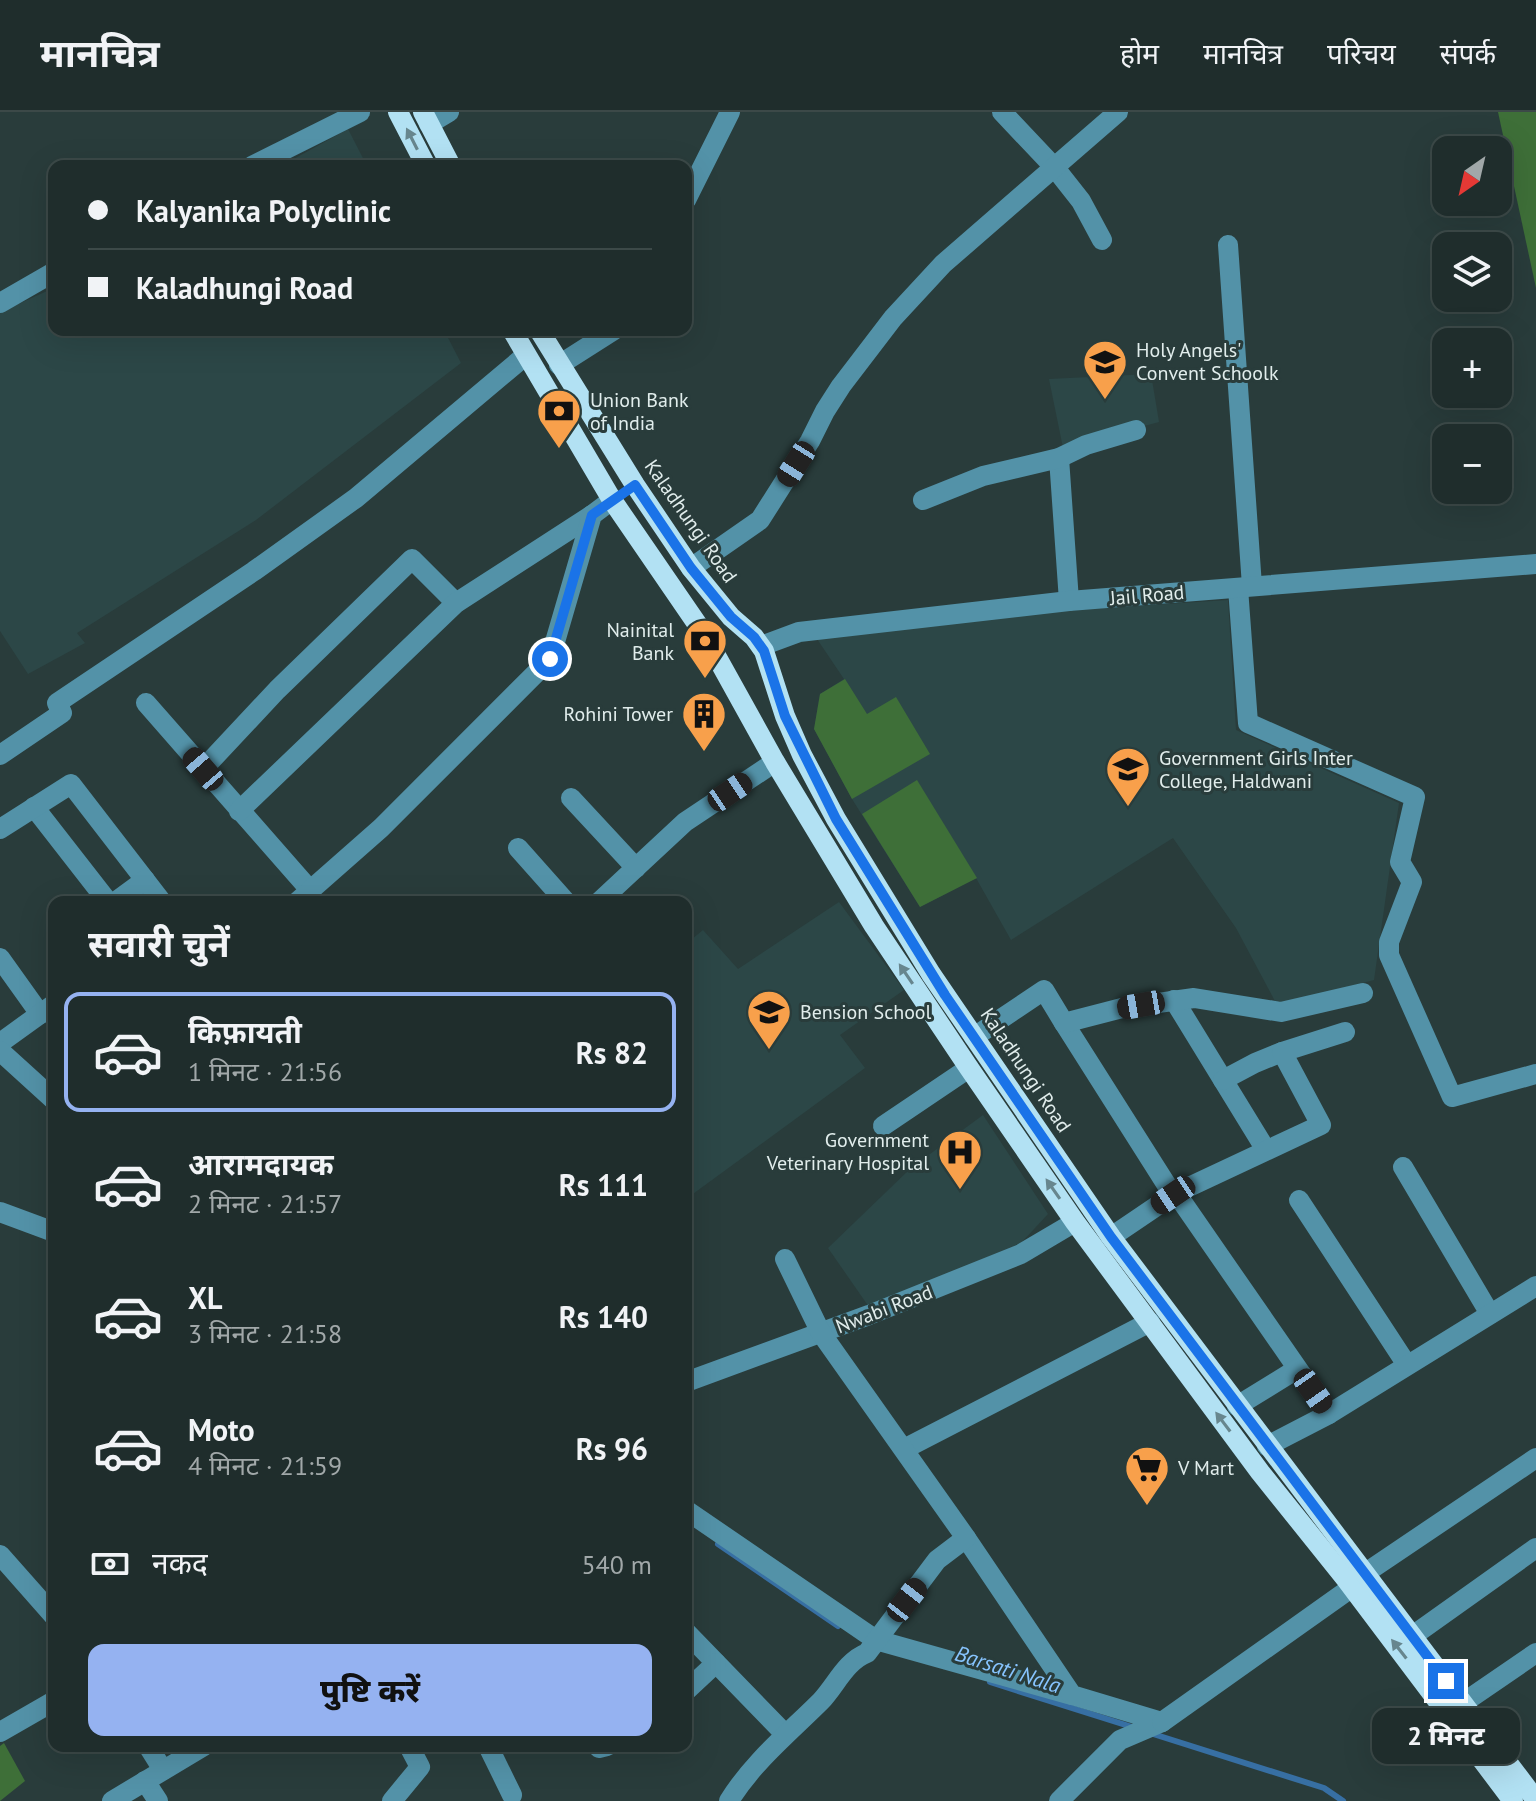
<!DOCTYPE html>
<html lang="hi">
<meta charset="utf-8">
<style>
body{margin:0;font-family:"PT Sans","Noto Sans Devanagari",sans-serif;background:#2c3938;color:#f1f3f6;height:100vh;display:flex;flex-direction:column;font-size:30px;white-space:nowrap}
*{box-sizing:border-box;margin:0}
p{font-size:26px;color:#a1a8a9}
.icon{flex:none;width:44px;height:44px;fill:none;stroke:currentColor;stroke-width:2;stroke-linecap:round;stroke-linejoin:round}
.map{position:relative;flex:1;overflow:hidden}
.sheet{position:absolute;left:48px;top:784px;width:644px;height:856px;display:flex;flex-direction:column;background:#1f2d2c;border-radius:16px;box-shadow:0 8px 32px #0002,0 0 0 2px #3c4948}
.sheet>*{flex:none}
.guide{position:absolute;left:48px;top:48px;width:644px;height:176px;border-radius:16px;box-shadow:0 8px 32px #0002,0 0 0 2px #3c4948;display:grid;align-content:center;height:176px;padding:0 40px;background:#1f2d2c}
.needle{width:52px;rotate:214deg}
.fabs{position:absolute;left:1432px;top:24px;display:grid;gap:16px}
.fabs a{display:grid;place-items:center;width:80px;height:80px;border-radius:16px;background:#1f2d2c;box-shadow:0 8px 32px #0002,0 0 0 2px #3c4948;font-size:40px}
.end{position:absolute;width:36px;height:36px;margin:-18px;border:10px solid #1a73e8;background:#fff;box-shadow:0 0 0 4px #fff}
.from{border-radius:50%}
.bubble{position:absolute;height:56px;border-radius:16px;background:#1f2d2c;box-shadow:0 8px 32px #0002,0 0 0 2px #3c4948;font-size:26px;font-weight:800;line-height:56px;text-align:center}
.car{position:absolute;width:24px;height:48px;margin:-24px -12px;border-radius:10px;box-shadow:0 0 6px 2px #0007;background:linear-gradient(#222 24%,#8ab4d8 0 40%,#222 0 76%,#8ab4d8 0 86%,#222 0)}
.guide b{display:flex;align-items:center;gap:28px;height:76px;font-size:30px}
.guide b+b{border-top:2px solid #3c4948}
.guide i{width:20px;height:20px;background:#f1f3f6}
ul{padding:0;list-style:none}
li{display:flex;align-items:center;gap:24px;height:120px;margin:0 16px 12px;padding:0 24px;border:4px solid transparent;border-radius:16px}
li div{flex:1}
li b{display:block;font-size:30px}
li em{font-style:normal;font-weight:800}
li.current{border-color:#95b2f1}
li>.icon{width:72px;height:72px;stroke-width:1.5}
h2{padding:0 40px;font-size:36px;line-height:96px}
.pay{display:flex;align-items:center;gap:20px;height:88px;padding:0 40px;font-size:30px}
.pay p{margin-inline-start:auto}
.action{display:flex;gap:16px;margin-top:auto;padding:16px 40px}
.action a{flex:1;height:92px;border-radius:16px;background:#95b2f1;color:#111;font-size:32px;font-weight:800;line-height:92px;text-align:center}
header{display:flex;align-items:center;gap:48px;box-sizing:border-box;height:112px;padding:0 40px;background:#1f2d2c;border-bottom:2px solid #3c4948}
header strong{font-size:38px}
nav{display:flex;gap:44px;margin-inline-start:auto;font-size:28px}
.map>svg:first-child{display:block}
.built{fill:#2c4747}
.green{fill:#3e6f38}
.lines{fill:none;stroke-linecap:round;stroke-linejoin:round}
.stream{stroke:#376fa3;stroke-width:6}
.minor{stroke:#5392a8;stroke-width:20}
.major{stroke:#b2e1f3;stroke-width:20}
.oneway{fill:#67868e}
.route{stroke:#1a73e8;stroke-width:10}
.labels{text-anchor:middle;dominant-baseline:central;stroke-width:6;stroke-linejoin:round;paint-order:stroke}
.poi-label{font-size:20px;fill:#e1edec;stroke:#293c3b;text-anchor:start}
.street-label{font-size:20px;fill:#e1edec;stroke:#293c3b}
.water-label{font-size:22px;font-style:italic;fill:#87c4fe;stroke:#293c3b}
</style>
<header>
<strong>मानचित्र</strong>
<nav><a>होम</a><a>मानचित्र</a><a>परिचय</a><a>संपर्क</a></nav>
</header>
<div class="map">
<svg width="1536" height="1689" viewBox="0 0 1536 1689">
<rect width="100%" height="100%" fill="#293c3b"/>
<!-- built -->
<g class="built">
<polygon points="348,17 367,54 281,54"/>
<polygon points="54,176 54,218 444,218 461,251 256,408 77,521 85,531 28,562 0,519 0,200"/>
<polygon points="1151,262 1159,310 1063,336 1049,267"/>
<polygon points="1228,488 1236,618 1399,691 1374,868 1277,893 1236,816 1173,726 1011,828 976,766 920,795 852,687 814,617 820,582 844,567 817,527 1041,500"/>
<polygon points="839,790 904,878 840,923 865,956 686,1087 686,832 703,818 738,857"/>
<polygon points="983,1003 1048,1102 1021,1131 869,1195 828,1136 911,1056"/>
</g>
<!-- green -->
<g class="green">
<polygon points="1498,0 1536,0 1536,176"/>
<polygon points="845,567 867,602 896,585 930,642 852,687 814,617 820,582"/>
<polygon points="917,668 977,766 920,795 862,702"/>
<polygon points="4,1631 25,1669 0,1689 0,1634"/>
</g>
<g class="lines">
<!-- stream -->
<g class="stream">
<polyline points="718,1432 838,1514"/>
<polyline points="990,1570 1132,1615"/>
<polyline points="1150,1621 1324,1676 1343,1689"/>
</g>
<!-- minor -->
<g class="minor">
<polyline points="1002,0 1055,56 1081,89 1102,128"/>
<polyline points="429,12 449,0"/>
<polyline points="252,54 360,0"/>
<polyline points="686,88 730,0"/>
<polyline points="1228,133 1252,474"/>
<polyline points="0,191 54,160"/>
<polyline points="559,253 614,218"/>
<polyline points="1059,346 1069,489"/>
<polyline points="923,388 983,364 1059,346 1086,333 1136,318"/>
<polyline points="691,456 760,408 810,329 825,299 841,274 893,206 943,152 1118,0"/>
<polyline points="1238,476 1248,611 1415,685 1400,750 1412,770 1389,830 1389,843 1452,985 1536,962"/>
<polyline points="761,534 799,520 1069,489 1536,452"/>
<polyline points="146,591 310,778"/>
<polyline points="0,643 62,601 57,591 254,459 356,386 526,243"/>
<polyline points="203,657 277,578 412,447 456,491"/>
<polyline points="571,686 636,756"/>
<polyline points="34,695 108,790"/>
<polyline points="239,699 456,491 592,403"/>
<polyline points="0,717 71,672 162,790"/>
<polyline points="518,736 566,790"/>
<polyline points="115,790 145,768"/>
<polyline points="297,790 381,716 550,547 592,403 612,388"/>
<polyline points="599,790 685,710 775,650"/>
<polyline points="0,846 40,902"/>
<polyline points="1174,888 1266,1038"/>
<polyline points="1064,911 1173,1083"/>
<polyline points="974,925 1044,878 1064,911 1122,896 1194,886 1281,900 1363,881"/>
<polyline points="0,931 54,892"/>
<polyline points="0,939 54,988"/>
<polyline points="1223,968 1255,951 1282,940"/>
<polyline points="883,1014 969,956"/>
<polyline points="1403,1055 1490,1202"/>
<polyline points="1176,1081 1329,1302"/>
<polyline points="1299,1088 1407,1253"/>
<polyline points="0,1100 54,1120"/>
<polyline points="1111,1125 1176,1081 1321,1013 1282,940 1345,920"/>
<polyline points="686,1270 869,1203 1021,1142 1075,1110"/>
<polyline points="1237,1294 1297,1257"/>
<polyline points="1267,1334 1329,1302 1536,1174"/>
<polyline points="904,1337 1150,1210"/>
<polyline points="686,1398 876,1528 1072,1583"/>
<polyline points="966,1426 1072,1583 1162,1610 1120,1628 1059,1689"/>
<polyline points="0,1443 54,1504"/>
<polyline points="1364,1462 1536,1346"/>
<polyline points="686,1520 785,1622"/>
<polyline points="1411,1525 1536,1436"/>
<polyline points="686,1579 716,1551"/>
<polyline points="1463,1591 1536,1541"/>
<polyline points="1162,1610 1351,1476"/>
<polyline points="0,1620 54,1589"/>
<polyline points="148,1634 163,1658"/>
<polyline points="488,1634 512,1683"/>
<polyline points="599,1636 607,1634"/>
<polyline points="145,1669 158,1689"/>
<polyline points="112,1689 204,1634"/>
<polyline points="392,1689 420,1655 409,1634"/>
<path d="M729 1689C753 1650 789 1621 821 1589 836 1573 846 1549 867 1541L937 1448 966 1426 821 1221 785 1147"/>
</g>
<!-- major -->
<g class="major">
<polyline points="398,0 426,54"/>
<polyline points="423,0 451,54"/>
<polyline points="512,218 612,388 704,522 775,650 874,814 969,956 1075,1110 1260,1360 1345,1466 1513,1689"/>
<polyline points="539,218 635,373 691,456 731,505 754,525 764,539 785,604 802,643 836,707 931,862 1111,1125 1536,1688"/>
</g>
</g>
<!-- one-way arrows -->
<defs><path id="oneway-solid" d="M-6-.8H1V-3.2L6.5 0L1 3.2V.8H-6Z" transform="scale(2)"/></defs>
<g class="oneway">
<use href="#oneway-solid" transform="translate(412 27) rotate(-117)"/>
<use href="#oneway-solid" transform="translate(906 862) rotate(-124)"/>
<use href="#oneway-solid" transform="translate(1053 1077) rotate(-125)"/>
<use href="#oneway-solid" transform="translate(1223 1310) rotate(-127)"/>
<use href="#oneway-solid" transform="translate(1399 1537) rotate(-128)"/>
</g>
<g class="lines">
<!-- route -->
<polyline class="route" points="550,547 592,403 635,373 691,456 731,505 754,525 764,539 785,604 836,707 945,883 1111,1125 1446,1569"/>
</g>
<!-- icons -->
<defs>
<g id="school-pin" transform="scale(2.3)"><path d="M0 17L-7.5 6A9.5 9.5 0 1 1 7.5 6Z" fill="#f8a04b" stroke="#293c3b"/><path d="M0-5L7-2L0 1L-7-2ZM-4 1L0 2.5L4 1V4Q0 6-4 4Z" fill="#111"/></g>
<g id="bank-pin" transform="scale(2.3)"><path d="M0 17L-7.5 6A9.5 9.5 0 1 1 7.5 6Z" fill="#f8a04b" stroke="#293c3b"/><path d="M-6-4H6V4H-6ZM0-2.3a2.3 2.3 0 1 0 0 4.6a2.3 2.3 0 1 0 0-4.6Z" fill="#111"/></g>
<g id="building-pin" transform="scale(2.3)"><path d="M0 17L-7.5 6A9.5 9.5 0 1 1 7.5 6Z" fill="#f8a04b" stroke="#293c3b"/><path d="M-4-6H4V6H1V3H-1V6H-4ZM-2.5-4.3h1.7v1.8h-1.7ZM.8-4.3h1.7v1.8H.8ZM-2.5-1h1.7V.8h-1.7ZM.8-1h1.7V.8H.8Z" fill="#111"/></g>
<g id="hospital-pin" transform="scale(2.3)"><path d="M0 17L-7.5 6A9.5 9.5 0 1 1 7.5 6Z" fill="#f8a04b" stroke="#293c3b"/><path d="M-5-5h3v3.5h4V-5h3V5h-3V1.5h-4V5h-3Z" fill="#111"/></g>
<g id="supermarket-pin" transform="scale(2.3)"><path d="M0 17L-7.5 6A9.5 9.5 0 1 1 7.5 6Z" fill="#f8a04b" stroke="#293c3b"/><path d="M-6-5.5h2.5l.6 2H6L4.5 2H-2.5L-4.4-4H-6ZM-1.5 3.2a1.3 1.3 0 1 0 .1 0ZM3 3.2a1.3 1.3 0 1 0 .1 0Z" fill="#111"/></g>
</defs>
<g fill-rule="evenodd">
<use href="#school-pin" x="1105" y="250"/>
<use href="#bank-pin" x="559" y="299"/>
<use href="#bank-pin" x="705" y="529"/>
<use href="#building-pin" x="704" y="602"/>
<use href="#school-pin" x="1128" y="657"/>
<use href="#school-pin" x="769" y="900"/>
<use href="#hospital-pin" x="960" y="1040"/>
<use href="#supermarket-pin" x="1147" y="1356"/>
</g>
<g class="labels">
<!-- poi labels -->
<g class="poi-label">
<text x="1136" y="238">Holy Angels'<tspan x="1136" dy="23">Convent Schoolk</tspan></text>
<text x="590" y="288">Union Bank<tspan x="590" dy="23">of India</tspan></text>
<text x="674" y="518" text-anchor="end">Nainital<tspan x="674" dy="23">Bank</tspan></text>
<text x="673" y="602" text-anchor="end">Rohini Tower</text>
<text x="1159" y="646">Government Girls Inter<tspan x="1159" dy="23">College, Haldwani</tspan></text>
<text x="800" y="900">Bension School</text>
<text x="929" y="1028" text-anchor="end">Government<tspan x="929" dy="23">Veterinary Hospital</tspan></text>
<text x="1178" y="1356">V Mart</text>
</g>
<!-- street labels -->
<g class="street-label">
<text transform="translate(691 409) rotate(55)">Kaladhungi Road</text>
<text transform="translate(1147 483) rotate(-5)">Jail Road</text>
<text transform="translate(1026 958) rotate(56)">Kaladhungi Road</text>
<text transform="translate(884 1197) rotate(-21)">Nwabi Road</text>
</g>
<!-- water labels -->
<g class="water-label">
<text transform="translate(1008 1557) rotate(18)">Barsati Nala</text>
</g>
</g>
</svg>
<div class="fabs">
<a><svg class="needle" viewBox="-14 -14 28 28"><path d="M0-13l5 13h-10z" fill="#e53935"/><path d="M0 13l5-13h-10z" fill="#a1a8a9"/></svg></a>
<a><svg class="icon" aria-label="layers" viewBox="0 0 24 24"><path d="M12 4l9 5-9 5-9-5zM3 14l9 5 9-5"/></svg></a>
<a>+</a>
<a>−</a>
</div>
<i class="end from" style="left:550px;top:547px"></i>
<i class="end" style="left:1446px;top:1569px"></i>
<div class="bubble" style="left:1372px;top:1596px;width:148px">2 मिनट</div>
<i class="car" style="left:796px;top:352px;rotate:212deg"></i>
<i class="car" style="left:203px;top:657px;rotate:319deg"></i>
<i class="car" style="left:730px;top:680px;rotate:56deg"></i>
<i class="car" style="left:1141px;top:893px;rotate:260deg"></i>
<i class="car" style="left:1173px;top:1083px;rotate:236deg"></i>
<i class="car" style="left:1313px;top:1279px;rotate:145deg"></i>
<i class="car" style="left:907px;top:1488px;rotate:38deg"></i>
<div class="guide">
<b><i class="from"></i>Kalyanika Polyclinic</b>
<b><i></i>Kaladhungi Road</b>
</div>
<section class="sheet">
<h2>सवारी चुनें</h2>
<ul>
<li class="current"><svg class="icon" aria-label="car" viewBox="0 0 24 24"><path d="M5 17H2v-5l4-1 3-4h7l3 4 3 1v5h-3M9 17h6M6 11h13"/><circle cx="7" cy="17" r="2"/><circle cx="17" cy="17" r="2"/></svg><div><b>किफ़ायती</b><p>1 मिनट · 21:56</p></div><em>Rs 82</em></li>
<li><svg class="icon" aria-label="car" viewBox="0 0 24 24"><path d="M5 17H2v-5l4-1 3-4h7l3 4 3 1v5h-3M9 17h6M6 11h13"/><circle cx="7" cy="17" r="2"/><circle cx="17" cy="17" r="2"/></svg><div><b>आरामदायक</b><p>2 मिनट · 21:57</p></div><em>Rs 111</em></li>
<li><svg class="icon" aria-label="car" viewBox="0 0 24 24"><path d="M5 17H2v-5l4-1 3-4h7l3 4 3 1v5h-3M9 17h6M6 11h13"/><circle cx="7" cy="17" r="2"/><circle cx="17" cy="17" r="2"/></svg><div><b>XL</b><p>3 मिनट · 21:58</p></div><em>Rs 140</em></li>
<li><svg class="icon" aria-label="car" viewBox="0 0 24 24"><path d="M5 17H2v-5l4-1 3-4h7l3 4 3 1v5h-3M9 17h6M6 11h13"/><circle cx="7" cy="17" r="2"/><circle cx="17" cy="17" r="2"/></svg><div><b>Moto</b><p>4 मिनट · 21:59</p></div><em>Rs 96</em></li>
</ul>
<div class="pay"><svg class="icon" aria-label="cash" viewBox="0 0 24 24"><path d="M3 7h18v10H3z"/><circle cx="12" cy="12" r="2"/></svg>नकद<p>540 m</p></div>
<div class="action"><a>पुष्टि करें</a></div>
</section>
</div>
